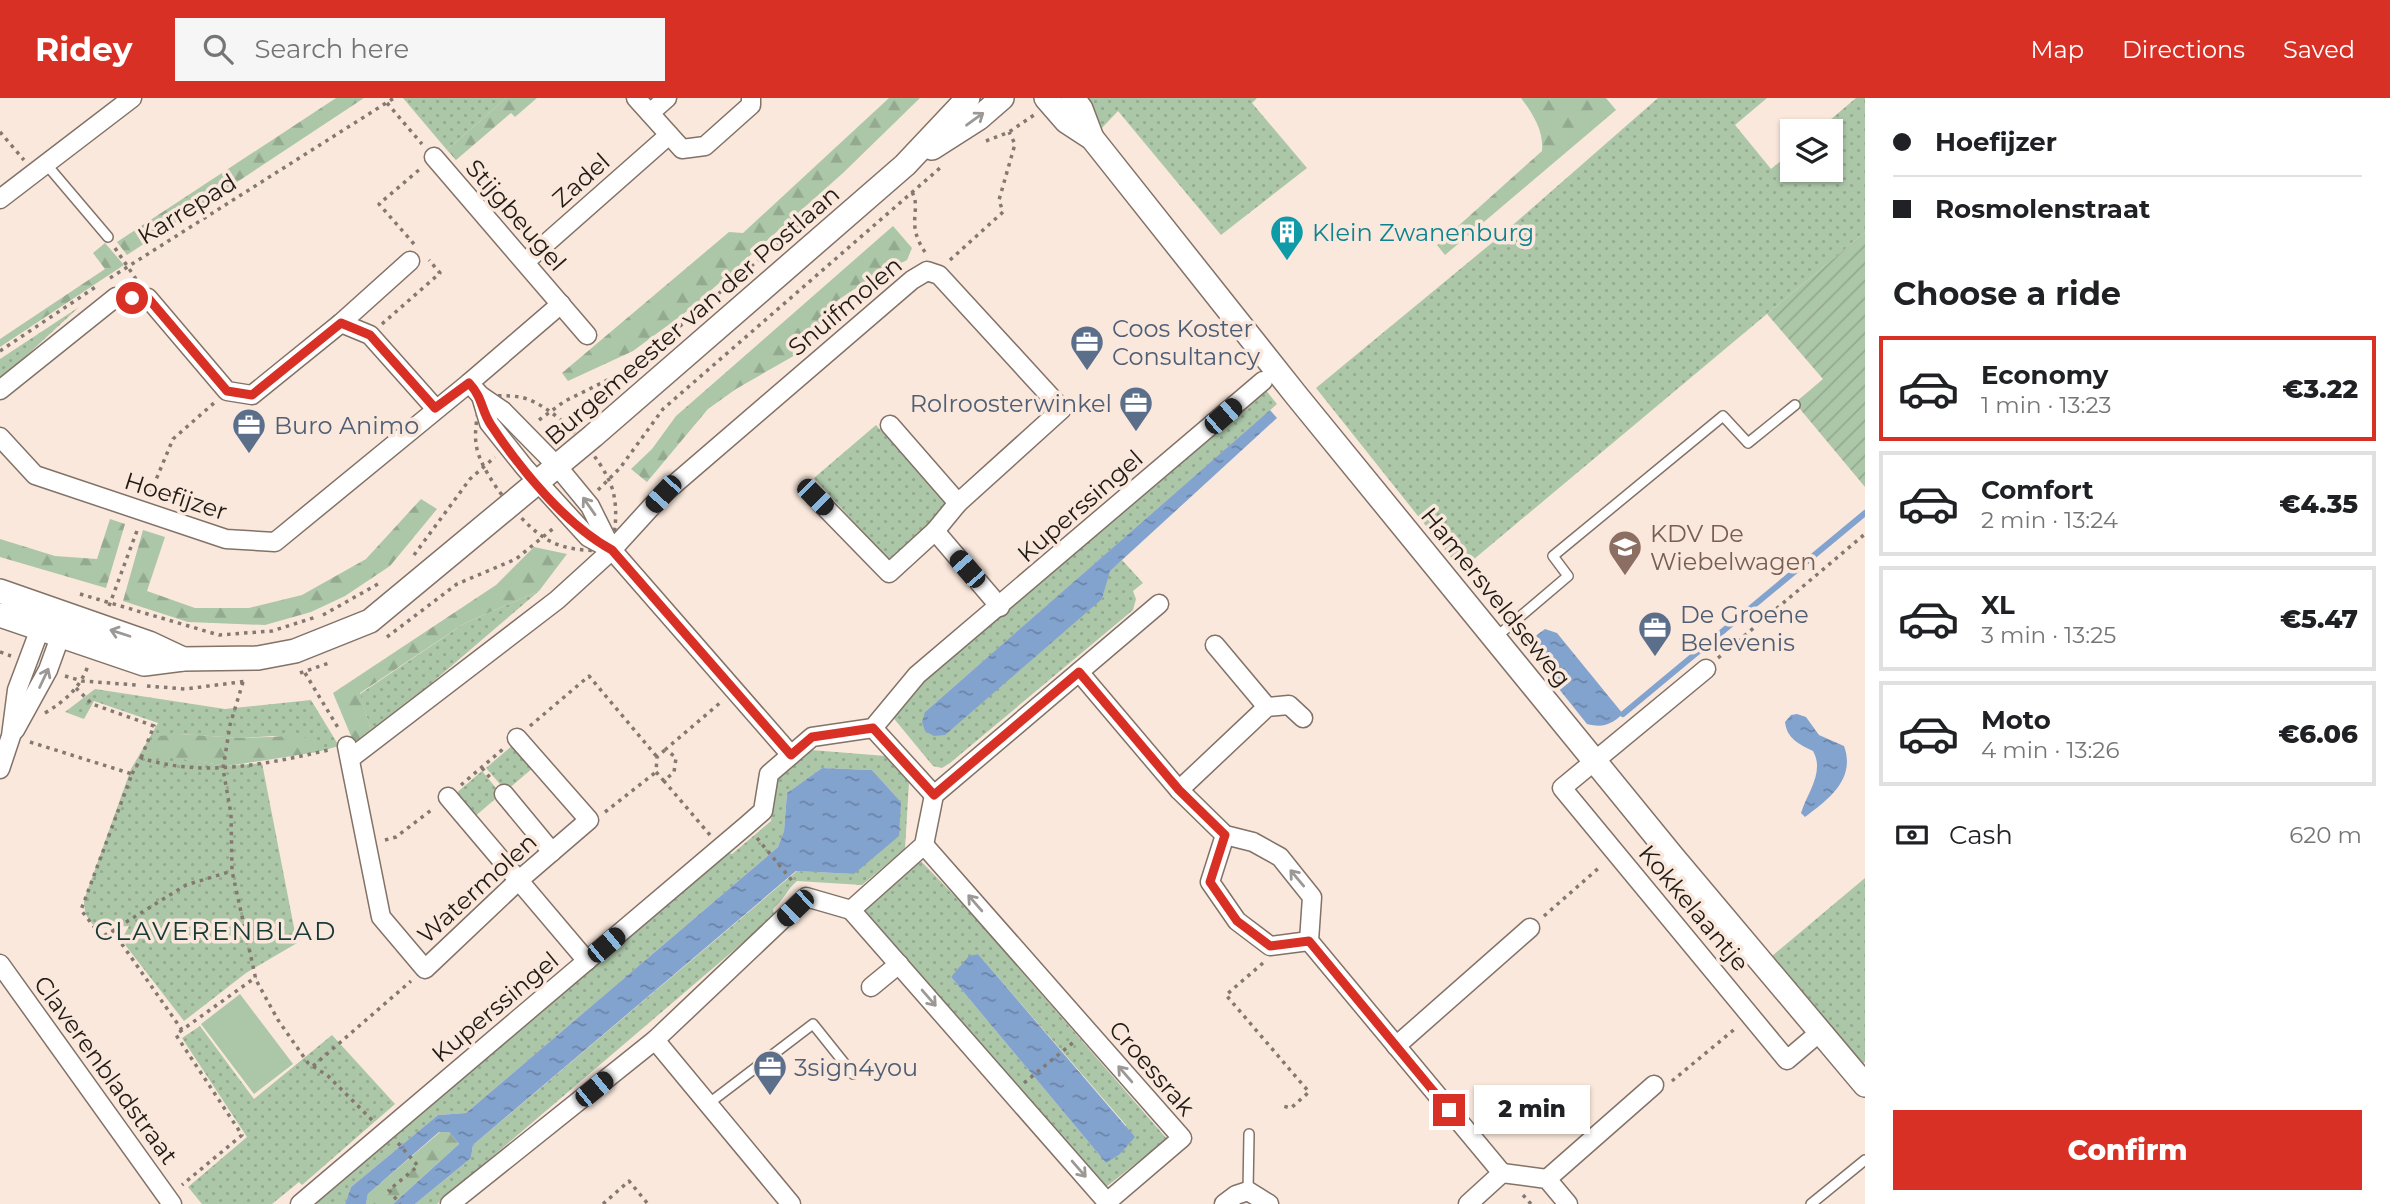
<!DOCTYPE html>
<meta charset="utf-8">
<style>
body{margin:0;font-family:Montserrat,sans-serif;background:#f6f6f6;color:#202124;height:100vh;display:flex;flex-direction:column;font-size:26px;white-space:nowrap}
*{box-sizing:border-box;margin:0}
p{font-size:23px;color:#757577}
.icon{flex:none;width:38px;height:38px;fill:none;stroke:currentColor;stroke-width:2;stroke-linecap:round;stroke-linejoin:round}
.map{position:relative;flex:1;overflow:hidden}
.drawer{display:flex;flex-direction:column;background:#fff;width:525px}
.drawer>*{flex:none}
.hud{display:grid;align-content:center;height:154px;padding:0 28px;background:#fff}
.buttons{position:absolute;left:1780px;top:21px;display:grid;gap:14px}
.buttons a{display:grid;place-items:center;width:63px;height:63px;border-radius:0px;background:#fff;box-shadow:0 2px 5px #0004;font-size:35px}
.end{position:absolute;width:32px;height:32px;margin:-16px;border:9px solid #d93025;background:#fff;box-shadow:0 0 0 4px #fff}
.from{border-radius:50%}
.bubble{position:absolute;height:49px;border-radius:0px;background:#fff;box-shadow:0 2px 5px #0004;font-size:23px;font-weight:800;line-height:49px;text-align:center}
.car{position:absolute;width:21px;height:42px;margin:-21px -10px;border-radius:9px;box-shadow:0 0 5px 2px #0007;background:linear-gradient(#222 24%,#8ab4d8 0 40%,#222 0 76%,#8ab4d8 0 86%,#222 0)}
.hud b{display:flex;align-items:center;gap:24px;height:66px;font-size:26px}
.hud b+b{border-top:2px solid #e0e0e0}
.hud i{width:18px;height:18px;background:#202124}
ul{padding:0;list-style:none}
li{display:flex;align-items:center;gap:21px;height:105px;margin:0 14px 10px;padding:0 14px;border:4px solid #e0e0e0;border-radius:0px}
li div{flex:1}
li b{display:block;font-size:26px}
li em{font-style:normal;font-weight:800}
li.active{border-color:#d93025}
li>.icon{width:63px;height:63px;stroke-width:1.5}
h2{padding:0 28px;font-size:32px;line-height:84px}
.pay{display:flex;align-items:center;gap:18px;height:77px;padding:0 28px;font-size:26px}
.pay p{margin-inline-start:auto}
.cta{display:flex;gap:14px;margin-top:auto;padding:14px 28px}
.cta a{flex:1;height:80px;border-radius:0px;background:#d93025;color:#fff;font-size:28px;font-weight:800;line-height:80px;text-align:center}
header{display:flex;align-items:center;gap:42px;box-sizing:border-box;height:98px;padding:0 35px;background:#d93025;color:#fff}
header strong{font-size:33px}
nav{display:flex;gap:38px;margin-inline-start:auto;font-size:24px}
.search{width:490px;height:63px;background:#f6f6f6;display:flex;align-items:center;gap:18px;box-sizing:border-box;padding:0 24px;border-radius:0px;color:#757577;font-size:26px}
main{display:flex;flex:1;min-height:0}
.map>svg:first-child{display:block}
.grass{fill:url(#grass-dots);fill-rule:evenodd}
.forest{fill:url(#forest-firs)}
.park{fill:#acc6a8}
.garden{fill:url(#garden-furrows)}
.water{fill:url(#water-ripples)}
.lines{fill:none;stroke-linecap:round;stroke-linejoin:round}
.stream{stroke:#83a3cf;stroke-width:6}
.service-casing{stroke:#827267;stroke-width:12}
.minor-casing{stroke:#827267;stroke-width:21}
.tertiary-casing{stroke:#827267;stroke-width:26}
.path{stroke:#847870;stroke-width:3.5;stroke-dasharray:3.5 5;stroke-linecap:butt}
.service{stroke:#fff;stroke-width:9}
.minor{stroke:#fff;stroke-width:18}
.tertiary{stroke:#fff;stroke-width:23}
.oneway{stroke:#9b9896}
.route{stroke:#d93025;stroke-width:9}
.labels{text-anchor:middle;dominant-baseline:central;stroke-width:7;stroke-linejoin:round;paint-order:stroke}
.street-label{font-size:24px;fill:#211b16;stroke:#fae8dc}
.culture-label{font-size:24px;fill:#0d838f;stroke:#fae8dc;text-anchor:start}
.service-label{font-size:24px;fill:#4e5e75;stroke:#fae8dc;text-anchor:start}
.education-label{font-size:24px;fill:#785e54;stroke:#fae8dc;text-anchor:start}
.neighbourhood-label{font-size:26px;letter-spacing:2px;fill:#173938;stroke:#fae8dc}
</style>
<header>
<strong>Ridey</strong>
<div class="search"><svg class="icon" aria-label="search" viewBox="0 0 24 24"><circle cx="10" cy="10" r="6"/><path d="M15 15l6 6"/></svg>Search here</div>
<nav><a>Map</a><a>Directions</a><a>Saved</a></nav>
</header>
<main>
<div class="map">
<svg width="1865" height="1106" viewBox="0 0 1865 1106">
<defs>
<pattern id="grass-dots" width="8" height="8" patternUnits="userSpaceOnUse" patternTransform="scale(1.75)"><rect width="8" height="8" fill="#acc6a8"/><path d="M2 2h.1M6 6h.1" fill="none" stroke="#94aa90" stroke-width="1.8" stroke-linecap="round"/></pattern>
<pattern id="forest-firs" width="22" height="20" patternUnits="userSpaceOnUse" patternTransform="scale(1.75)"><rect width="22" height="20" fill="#acc6a8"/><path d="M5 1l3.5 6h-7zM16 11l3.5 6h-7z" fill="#94aa90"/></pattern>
<pattern id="garden-furrows" width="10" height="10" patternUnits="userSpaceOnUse" patternTransform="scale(1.75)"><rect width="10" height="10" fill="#acc6a8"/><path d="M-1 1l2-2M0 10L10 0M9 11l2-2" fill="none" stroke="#94aa90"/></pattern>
<pattern id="water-ripples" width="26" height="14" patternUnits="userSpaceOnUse" patternTransform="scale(1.75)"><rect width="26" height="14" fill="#83a3cf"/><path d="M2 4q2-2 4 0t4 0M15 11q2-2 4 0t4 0" fill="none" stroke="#6b84a7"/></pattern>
</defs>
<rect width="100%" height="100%" fill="#fae8dc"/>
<!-- grass -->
<g class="grass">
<polygon points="403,0 506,0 447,52"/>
<polygon points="1078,0 1257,0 1252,5 1307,70 1221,137 1118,13 1101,31"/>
<polygon points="1658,0 1767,0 1735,27 1771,71 1792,54 1792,72 1830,72 1830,33 1817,33 1856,0 1865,0 1865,134 1461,472 1316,290 1499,139"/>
<polygon points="79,209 0,282 0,261"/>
<polygon points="1264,290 1277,306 925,614 1102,501 1109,473 1122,462 1143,485 1133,493 1136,501 1133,512 950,665 942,670 933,668 891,617 895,607"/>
<polygon points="876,327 951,408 888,462 814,380"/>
<polygon points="539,493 372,636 360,596 465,525"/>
<path d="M95 591 225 611 311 602 339 648 317 654 316 645 273 638 241 640 179 636 147 655 228 668 262 665 297 845 246 875 184 923 126 848 123 839 129 828 97 830C87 822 84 815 84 802L131 671 158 625 94 603 84 621 65 614Z"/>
<polygon points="514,646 534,669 506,693 486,670"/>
<path d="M811 652 886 658 909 684 905 751 862 787 797 783C787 791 784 802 773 811L774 818 437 1106H415L471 1060 473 1047 797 773 854 776 901 704 872 672 822 670 787 695 784 733 778 749 466 1015 438 1017 351 1089 345 1106H311L724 754 732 756 771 723 775 682Z"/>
<polygon points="482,673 501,696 473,720 454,697"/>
<path d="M918 760 971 815 1167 1041 1101 1093 860 809ZM978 856 1126 1027 1106 1065 951 879Z"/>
<polygon points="1865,780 1865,964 1862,966 1772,858"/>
<polygon points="200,928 254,1001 332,937 395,1006 302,1087 299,1084 272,1106 202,1106 188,1089 247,1039 182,940"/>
</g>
<!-- forest -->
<g class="forest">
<polygon points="336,0 364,0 127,157 117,144"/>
<polygon points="506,0 537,0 515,19 511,15 456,62 447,52"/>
<polygon points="889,0 920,0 843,75 690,211 633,253 568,283 562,275 729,134 743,135"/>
<path d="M1521 0H1606L1616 12 1445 157 1437 147 1542 53C1544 33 1533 16 1521 0Z"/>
<polygon points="893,128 912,150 907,162 873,179 838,202 826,215 804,252 736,291 708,311 647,384 631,371 652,351 676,318"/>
<polygon points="105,145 124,167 0,249 0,241 105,171 93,155"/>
<polygon points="421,401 437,411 390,468 345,498 311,514 265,527 188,524 123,503 143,432 165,439 147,493 195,510 249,510 302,497 366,461"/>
<polygon points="110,421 125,426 106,490 0,459 0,441 55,458 97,461"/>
<polygon points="534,449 567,456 539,493 465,525 360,595 372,636 356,650 333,595 496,487"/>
<polygon points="179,636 241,640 301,638 317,645 317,654 228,668 147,656 160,638"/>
<polygon points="440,1034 449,1034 459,1046 393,1106 366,1106 368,1096"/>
</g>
<!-- park -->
<polygon class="park" points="240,896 293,966 254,996 201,926"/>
<!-- garden -->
<polygon class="garden" points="1865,134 1865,389 1795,305 1823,281 1767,216"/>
<!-- water -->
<g class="water">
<polygon points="1270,312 1277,320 1110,473 1102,501 945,637 934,638 925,633 922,624 925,614"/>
<path d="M1545 531 1557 535 1623 616C1610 627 1603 630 1587 626L1527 551 1530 542Z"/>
<path d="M1797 616 1806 619 1819 637 1844 648C1856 681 1829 701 1805 719L1801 715C1807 695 1825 674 1813 653 1799 646 1787 641 1785 624L1791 617Z"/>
<polygon points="822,670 872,672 901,704 899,738 854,776 796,773 473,1047 471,1060 415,1106 393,1106 459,1046 449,1034 439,1034 368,1096 366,1106 345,1106 351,1089 438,1017 466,1015 778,749 784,733 787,695"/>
<polygon points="978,856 1135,1039 1120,1056 1106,1065 951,879 969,858"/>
</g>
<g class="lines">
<!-- stream -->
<polyline class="stream" points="1623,616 1865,415"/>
<!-- service casing -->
<g class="service-casing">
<g id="service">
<polyline points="46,66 108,139"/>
<polyline points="1495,540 1568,478 1553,458 1723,318 1748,345 1795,307"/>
<polyline points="708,1006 813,926 853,976"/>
<polyline points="1248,1093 1249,1036"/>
<polyline points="1811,1106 1865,1062"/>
</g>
</g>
<!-- minor casing -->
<g class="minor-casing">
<g id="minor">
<polyline points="636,0 682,51 705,48 751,7 751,0"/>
<polyline points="650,15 667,0"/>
<polyline points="434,59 587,237"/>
<polyline points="0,101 132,0"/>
<polyline points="525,164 669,37"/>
<polyline points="561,206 469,285 481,298 503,313 557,368 590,408 612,452 791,657"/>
<polyline points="341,225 370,237 435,310"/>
<polyline points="0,292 116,199 148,200 227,293 252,297 341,225 410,163"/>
<polyline points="481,298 489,325 525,370 588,439 612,452"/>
<polyline points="890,327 958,405 935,433"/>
<polyline points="0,339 35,377 226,441 275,444 469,285"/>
<polyline points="815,399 889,475 935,433 1000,509"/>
<polyline points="1215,547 1267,609"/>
<polyline points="1706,571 1562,690 1787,962 1820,934"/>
<polyline points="1079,574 1179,692 1225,737 1253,744 1280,759 1312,799 1309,843 1502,1075 1468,1106"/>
<polyline points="873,630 934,697"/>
<polyline points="15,632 48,572 64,528"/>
<polyline points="347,648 381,819 425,871 518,783 589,722 517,640"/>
<polyline points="351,660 557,502 612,452 663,396 912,182 927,173 939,177 1062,311 958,405"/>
<polyline points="0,671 11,638 17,592 44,520"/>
<polyline points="1179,692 1267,609 1289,607 1303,620"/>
<polyline points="504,696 552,754"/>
<polyline points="448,699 587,863"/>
<polyline points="1225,737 1210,784 1237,823 1270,848 1309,843"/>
<polyline points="851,812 1107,1104 1182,1040 924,747"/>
<polyline points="0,866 172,1106"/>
<polyline points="871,889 899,866"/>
<polyline points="655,942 791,1106"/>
<polyline points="1396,948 1530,830"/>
<polyline points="1502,1075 1547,1081 1568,1106"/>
<polyline points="1547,1081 1654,987"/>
<polyline points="300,1106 747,727 763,713 769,676 812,639 873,630 917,577 1263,283"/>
<polyline points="450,1106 655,942 806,799 851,812 924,747 934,697 1159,506"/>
<polyline points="1224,1106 1236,1097 1248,1093 1269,1106"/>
</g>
</g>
<!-- tertiary casing -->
<g class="tertiary-casing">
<g id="tertiary">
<polyline points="1046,0 1066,23 1092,40 1296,297 1673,759 1865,987"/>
<polyline points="1073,0 1081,11 1092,40"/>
<polyline points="932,50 979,20 1002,0"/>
<polyline points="0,493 149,545 183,561"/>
<polyline points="0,517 144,566 183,561 258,560 295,553 370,523 593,338 905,67 968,0"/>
</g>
</g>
<!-- path -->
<g class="path">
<polyline points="387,5 422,46"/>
<polyline points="0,34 24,62"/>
<polyline points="986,43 1009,34 1034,17"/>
<path d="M912 94C922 112 905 125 925 154"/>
<polyline points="414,146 379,106 420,71"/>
<polyline points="115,150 136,181"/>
<polyline points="950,162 1003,114 999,102 1015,46 1009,34"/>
<polyline points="110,180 394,0"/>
<polyline points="382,226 440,175 429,162"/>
<polyline points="0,253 97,188"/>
<path d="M481 298C494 298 507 297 520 299 553 305 604 360 613 393 618 413 615 432 612 452 592 453 573 453 554 445 528 435 483 379 477 351 473 334 478 315 481 298Z"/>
<polyline points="539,322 565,303 628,272 808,120"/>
<polyline points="598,392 620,370 663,311 940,70"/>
<polyline points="150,396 173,341 214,305"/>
<polyline points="414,457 470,381 495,359"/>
<polyline points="80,496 219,537 272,533 316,519"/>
<polyline points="109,508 138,430"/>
<polyline points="323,517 378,486"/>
<polyline points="387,539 457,486 516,461 555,429"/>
<polyline points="0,554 11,558"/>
<polyline points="1718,560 1865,436"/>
<polyline points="300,575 329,565"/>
<polyline points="305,575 340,633"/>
<polyline points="65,578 82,583 136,587"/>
<polyline points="243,584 230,627 223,671 231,716 232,773 256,882 278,922 308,965 328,978 372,1022"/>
<polyline points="147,588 185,591 248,583"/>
<polyline points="76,590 92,606 154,628 141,660"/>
<path d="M45 615C66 602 79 591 88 568"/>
<polyline points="530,628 589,578 657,659"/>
<polyline points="30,644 132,676 81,812 102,839 186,787 232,773"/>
<polyline points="482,670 492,682"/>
<path d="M132 676 141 660C204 680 266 666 329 652"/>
<polyline points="664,683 656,674 657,659 666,651"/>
<polyline points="461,687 503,651"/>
<polyline points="605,714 656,674"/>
<polyline points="710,737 664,683 674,674 676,660 666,651 721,604"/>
<polyline points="757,740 794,785"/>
<polyline points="385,742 396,739 434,710"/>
<polyline points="1544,818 1601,768"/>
<polyline points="112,832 182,932 256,879"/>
<polyline points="1263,865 1226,897 1309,994 1291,1010 1283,1008"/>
<polyline points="182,932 176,937 242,1037 182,1087"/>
<polyline points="313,968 411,883"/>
<polyline points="1672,983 1736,930"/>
<polyline points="1024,985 1075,943"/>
<polyline points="398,1045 418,1068 389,1092 400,1106"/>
<polyline points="1523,1097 1531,1106"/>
<polyline points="603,1106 629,1083 648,1106"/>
</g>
<!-- service -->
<use href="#service" class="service"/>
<!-- minor -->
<use href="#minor" class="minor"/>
<!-- tertiary -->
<use href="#tertiary" class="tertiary"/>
</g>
<!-- one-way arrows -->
<defs><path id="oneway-shaft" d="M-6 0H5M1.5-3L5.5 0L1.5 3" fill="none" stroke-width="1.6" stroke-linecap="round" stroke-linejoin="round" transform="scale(1.75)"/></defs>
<g class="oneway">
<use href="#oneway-shaft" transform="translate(975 21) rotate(-36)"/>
<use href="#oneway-shaft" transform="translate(589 408) rotate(-125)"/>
<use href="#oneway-shaft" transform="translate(120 535) rotate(-162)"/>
<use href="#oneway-shaft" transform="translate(44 580) rotate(-65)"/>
<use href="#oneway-shaft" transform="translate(1297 780) rotate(-130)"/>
<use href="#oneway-shaft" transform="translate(975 805) rotate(-131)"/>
<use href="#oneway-shaft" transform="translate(929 900) rotate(49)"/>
<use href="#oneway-shaft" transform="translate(1125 976) rotate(-131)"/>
<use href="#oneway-shaft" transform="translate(1079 1071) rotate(49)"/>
</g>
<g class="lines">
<!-- route -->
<path class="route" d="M132 200H148L227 293 252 297 341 225 370 237 435 310 469 285C483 300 481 312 491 327 521 372 566 427 612 452L791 657 812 639 873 630 934 697 1079 574 1179 692 1225 737 1210 784 1237 823 1270 848 1309 843 1449 1012"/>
</g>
<!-- icons -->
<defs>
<g id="building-pin" transform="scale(1.75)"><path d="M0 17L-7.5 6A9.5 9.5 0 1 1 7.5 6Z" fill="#0f9aa8" stroke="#fae8dc"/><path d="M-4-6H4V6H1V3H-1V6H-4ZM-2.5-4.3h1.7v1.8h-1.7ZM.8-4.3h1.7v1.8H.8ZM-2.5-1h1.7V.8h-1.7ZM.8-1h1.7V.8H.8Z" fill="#fff"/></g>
<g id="office-pin" transform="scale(1.75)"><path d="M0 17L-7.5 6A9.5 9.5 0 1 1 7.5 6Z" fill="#5c6f8a" stroke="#fae8dc"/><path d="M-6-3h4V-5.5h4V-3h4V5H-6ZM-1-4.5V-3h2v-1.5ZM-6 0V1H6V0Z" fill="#fff"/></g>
<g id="school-pin" transform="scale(1.75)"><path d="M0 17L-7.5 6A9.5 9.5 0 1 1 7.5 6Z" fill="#8d6e63" stroke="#fae8dc"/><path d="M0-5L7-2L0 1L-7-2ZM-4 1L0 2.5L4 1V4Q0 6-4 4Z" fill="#fff"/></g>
</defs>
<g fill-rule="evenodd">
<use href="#building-pin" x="1287" y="134"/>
<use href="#office-pin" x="1087" y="244"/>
<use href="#office-pin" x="1136" y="305"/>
<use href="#office-pin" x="249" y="327"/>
<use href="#school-pin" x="1625" y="449"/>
<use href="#office-pin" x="1655" y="530"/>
<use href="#office-pin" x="770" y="969"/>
</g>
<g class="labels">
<!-- street labels -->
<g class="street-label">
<text transform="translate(581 82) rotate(-42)">Zadel</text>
<text transform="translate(187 111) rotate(-32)">Karrepad</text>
<text transform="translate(516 117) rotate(49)">Stijgbeugel</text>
<text transform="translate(845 208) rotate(-40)">Snuifmolen</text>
<text transform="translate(692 217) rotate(-41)">Burgemeester van der Postlaan</text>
<text transform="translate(176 398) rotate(18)">Hoefijzer</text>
<text transform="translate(1080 408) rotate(-41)">Kuperssingel</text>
<text transform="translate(1496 499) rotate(51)">Hamersveldseweg</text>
<text transform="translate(477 790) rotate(-42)">Watermolen</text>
<text transform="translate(1694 810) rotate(50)">Kokkelaantje</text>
<text transform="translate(495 909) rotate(-40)">Kuperssingel</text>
<text transform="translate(1152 970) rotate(49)">Croessrak</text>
<text transform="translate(106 972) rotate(54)">Claverenbladstraat</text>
</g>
<!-- culture labels -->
<g class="culture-label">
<text x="1312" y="134">Klein Zwanenburg</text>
</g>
<!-- service labels -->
<g class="service-label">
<text x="1112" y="230">Coos Koster<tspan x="1112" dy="28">Consultancy</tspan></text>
<text x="1112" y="305" text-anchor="end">Rolroosterwinkel</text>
<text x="274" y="327">Buro Animo</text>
<text x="1680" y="516">De Groene<tspan x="1680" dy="28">Belevenis</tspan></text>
<text x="794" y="969">3sign4you</text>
</g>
<!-- education labels -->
<g class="education-label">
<text x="1650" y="435">KDV De<tspan x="1650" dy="28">Wiebelwagen</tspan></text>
</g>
<!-- neighbourhood labels -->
<g class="neighbourhood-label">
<text x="216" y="833">CLAVERENBLAD</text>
</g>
</g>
</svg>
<div class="buttons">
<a><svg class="icon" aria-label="layers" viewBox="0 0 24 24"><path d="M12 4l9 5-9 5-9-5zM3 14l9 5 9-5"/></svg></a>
</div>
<i class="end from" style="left:132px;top:200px"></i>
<i class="end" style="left:1449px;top:1012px"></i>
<div class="bubble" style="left:1474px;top:987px;width:116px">2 min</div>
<i class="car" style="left:1223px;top:318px;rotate:49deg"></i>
<i class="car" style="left:663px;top:396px;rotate:222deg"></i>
<i class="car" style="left:815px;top:399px;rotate:135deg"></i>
<i class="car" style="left:967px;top:471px;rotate:319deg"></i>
<i class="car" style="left:795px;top:810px;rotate:226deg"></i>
<i class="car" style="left:606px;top:847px;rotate:50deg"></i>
<i class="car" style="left:594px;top:991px;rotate:51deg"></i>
</div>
<section class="drawer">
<div class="hud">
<b><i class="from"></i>Hoefijzer</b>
<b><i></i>Rosmolenstraat</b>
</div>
<h2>Choose a ride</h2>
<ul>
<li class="active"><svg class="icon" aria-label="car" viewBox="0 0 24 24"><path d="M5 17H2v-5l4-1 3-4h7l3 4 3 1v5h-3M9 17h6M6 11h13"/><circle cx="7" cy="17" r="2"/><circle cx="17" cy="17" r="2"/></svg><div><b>Economy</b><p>1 min · 13:23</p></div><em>€3.22</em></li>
<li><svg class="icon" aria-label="car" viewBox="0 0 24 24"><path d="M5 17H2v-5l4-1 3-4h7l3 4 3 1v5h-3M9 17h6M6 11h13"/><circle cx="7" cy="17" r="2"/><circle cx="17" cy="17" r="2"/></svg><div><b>Comfort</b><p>2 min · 13:24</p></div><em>€4.35</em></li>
<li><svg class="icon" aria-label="car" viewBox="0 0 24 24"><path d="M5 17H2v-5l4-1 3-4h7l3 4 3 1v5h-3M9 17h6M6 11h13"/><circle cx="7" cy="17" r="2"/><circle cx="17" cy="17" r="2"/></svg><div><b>XL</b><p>3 min · 13:25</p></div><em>€5.47</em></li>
<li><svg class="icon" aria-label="car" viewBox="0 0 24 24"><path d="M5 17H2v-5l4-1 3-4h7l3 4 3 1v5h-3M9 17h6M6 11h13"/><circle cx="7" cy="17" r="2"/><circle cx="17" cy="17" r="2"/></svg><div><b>Moto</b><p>4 min · 13:26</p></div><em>€6.06</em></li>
</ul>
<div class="pay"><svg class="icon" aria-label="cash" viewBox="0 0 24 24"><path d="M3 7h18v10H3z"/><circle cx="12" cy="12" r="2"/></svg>Cash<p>620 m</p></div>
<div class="cta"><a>Confirm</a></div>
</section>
</main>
